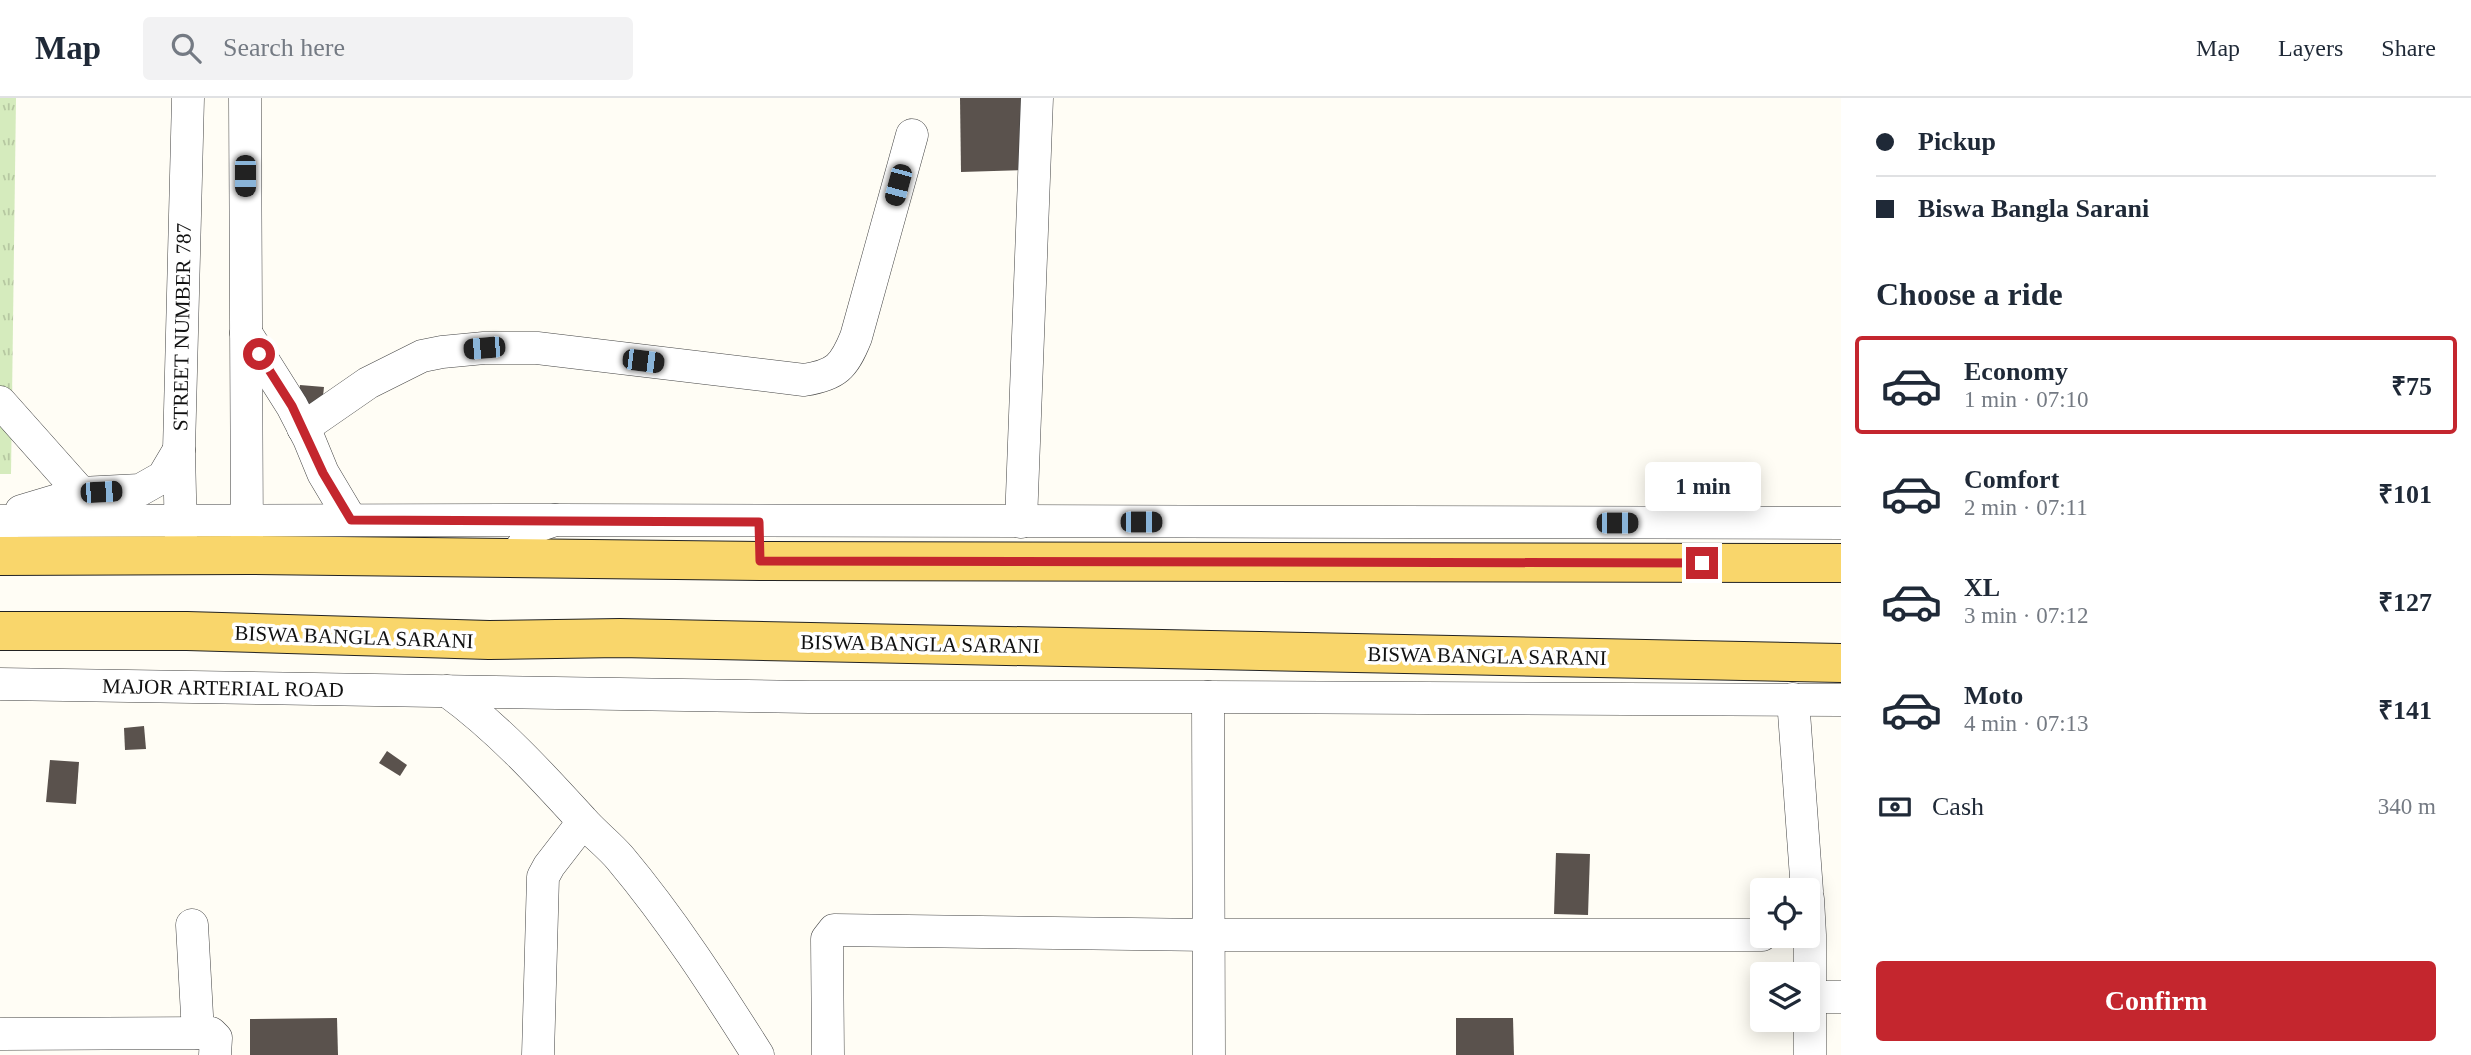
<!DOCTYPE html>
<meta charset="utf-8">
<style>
body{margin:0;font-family:"Times New Roman",serif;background:#f2f2f3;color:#1f2937;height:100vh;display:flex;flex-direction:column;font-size:26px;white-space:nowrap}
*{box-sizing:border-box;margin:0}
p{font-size:23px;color:#747a83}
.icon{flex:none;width:38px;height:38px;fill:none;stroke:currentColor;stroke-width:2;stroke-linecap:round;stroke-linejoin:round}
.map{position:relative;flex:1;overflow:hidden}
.details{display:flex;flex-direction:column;background:#fff;width:630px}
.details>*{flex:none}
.banner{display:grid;align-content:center;height:154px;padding:0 35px;background:#fff}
.tools{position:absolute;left:1750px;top:780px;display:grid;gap:14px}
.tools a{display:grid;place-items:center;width:70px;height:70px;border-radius:7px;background:#fff;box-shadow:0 4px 18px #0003;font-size:35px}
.end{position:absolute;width:32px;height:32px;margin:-16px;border:9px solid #c4262e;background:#fff;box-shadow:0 0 0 4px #fff}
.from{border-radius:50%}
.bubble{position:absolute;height:49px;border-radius:7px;background:#fff;box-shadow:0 4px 18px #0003;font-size:23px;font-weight:700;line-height:49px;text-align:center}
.car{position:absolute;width:21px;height:42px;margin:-21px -10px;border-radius:9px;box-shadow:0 0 5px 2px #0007;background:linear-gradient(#222 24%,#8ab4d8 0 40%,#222 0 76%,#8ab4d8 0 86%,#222 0)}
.banner b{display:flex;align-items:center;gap:24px;height:66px;font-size:26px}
.banner b+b{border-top:2px solid #e0e1e3}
.banner i{width:18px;height:18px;background:#1f2937}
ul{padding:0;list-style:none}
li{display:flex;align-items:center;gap:21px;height:98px;margin:0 14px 10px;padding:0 21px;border:4px solid transparent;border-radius:7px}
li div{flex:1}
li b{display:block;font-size:26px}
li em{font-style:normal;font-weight:700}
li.on{border-color:#c4262e}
li>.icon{width:63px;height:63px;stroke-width:1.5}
h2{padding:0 35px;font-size:32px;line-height:84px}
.pay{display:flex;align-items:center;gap:18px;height:77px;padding:0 35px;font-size:26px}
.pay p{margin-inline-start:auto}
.action{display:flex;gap:14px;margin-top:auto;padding:14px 35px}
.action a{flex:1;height:80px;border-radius:7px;background:#c4262e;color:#fff;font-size:28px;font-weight:700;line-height:80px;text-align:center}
header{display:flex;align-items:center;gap:42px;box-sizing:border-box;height:98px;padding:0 35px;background:#fff;border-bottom:2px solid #e0e1e3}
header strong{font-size:33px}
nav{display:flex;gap:38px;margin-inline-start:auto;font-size:24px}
.search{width:490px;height:63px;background:#f2f2f3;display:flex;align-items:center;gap:18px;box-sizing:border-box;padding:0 24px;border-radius:7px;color:#747a83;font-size:26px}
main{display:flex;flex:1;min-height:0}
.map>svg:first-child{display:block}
.park{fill:url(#park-tufts)}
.building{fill:#5a524d}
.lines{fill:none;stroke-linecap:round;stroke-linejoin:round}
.minor-casing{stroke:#444;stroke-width:33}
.major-casing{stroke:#222;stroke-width:40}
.minor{stroke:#fff;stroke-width:32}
.major{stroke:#f9d66b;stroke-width:38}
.route{stroke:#c4262e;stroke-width:9}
.labels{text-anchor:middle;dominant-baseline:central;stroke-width:7;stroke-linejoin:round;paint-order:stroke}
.street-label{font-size:21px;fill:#111;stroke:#fff}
</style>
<header>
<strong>Map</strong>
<div class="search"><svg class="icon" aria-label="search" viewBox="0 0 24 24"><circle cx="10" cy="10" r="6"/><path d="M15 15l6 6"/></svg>Search here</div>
<nav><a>Map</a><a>Layers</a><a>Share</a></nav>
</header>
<main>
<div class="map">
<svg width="1841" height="957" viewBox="0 0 1841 957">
<defs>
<pattern id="park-tufts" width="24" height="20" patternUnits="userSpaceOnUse" patternTransform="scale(1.75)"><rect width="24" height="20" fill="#d5ebbd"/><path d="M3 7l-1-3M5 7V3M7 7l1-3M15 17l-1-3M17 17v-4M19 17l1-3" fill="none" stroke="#b6c8a1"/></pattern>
</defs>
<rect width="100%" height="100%" fill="#fffdf5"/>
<!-- park -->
<polygon class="park" points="0,0 16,0 11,376 0,376"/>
<!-- building -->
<g class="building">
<polygon points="960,0 1023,0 1024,72 961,74"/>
<polygon points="300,287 324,289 321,316 297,314"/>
<polygon points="144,628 146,651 125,652 124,630"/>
<polygon points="387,653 407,667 400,678 379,665"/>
<polygon points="50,662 79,664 76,706 46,704"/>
<polygon points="1556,755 1590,756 1588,817 1554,816"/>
<polygon points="337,920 338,957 250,957 250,921"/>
<polygon points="1456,920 1513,920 1514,957 1456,957"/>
</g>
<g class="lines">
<!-- minor casing -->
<g class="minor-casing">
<g id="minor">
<polyline points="245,0 247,443"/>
<polyline points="246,235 292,308 309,341 323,375 351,422"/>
<polyline points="0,304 81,395"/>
<path d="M303 330 368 285 422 258 442 254 484 250H537L804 282C836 277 844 269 856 239L912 37"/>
<polyline points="21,413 81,395 140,392 163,379 179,352"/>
<polyline points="0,423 555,422"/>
<polyline points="1021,424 1037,0"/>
<polyline points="181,442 179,352 188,0"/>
<polyline points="514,460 537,428 555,422 1841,425"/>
<polyline points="0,586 809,599 1208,599 1841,602"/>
<path d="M447 593C498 630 540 676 582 722 594 736 608 746 620 760 672 822 715 889 758 957"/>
<polyline points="1208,599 1209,957"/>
<polyline points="1793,601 1807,793"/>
<polyline points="1808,801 1810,837 1810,957"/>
<polyline points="192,827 198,935"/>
<polyline points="1810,899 1841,899"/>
<polyline points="0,936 211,935 216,940 215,957"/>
<polyline points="538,957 543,779 549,768 583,724"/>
<polyline points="828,957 827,841 834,832 1209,837 1762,837"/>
</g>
</g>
<!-- major casing -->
<g class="major-casing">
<g id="major">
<polyline points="0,458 247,457 760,463 1841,465"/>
<polyline points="0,533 187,533 489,542 620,540 1841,565"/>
</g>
</g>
<!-- minor -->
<use href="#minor" class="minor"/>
<!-- major -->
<use href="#major" class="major"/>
</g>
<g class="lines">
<!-- route -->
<polyline class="route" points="259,256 292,308 323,375 351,422 759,424 760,463 1702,465"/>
</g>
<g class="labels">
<!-- street labels -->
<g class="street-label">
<text transform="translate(182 229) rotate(-89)">STREET NUMBER 787</text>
<text transform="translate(354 539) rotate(2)">BISWA BANGLA SARANI</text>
<text transform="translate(920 546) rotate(1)">BISWA BANGLA SARANI</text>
<text transform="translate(1487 558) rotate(1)">BISWA BANGLA SARANI</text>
<text transform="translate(223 590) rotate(1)">MAJOR ARTERIAL ROAD</text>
</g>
</g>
</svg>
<div class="tools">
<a><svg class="icon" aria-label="locate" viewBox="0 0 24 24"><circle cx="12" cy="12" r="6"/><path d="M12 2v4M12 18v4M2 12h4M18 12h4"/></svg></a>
<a><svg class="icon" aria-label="layers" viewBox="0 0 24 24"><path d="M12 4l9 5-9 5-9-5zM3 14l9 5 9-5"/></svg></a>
</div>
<i class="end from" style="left:259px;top:256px"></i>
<i class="end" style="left:1702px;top:465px"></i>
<div class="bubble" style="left:1645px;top:364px;width:116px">1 min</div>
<i class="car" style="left:245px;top:78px;rotate:180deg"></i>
<i class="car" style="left:898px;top:87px;rotate:195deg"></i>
<i class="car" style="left:484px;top:250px;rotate:265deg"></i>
<i class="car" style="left:643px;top:263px;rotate:97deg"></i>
<i class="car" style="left:101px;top:394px;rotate:87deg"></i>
<i class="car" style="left:1141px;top:424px;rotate:90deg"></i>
<i class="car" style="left:1617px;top:425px;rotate:90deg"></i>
</div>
<section class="details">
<div class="banner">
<b><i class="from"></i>Pickup</b>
<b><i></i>Biswa Bangla Sarani</b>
</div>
<h2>Choose a ride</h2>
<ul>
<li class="on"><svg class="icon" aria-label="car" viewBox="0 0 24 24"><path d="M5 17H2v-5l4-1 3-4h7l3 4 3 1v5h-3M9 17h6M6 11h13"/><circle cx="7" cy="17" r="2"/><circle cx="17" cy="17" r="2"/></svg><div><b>Economy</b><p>1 min · 07:10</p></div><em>₹75</em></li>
<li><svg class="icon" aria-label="car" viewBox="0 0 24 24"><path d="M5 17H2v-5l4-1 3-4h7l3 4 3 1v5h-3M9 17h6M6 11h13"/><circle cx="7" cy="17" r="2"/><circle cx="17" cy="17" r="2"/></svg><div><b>Comfort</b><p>2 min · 07:11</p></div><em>₹101</em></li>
<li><svg class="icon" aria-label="car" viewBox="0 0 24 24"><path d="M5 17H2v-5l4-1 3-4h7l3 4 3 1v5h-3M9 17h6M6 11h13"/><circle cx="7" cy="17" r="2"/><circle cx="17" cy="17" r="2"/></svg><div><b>XL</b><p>3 min · 07:12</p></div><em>₹127</em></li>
<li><svg class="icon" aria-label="car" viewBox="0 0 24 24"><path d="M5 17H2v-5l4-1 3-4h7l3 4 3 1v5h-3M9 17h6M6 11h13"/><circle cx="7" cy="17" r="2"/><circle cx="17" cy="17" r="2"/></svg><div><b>Moto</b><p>4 min · 07:13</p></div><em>₹141</em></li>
</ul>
<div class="pay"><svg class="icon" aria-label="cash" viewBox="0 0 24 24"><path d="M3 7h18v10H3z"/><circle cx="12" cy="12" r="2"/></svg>Cash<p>340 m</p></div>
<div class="action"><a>Confirm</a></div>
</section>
</main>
